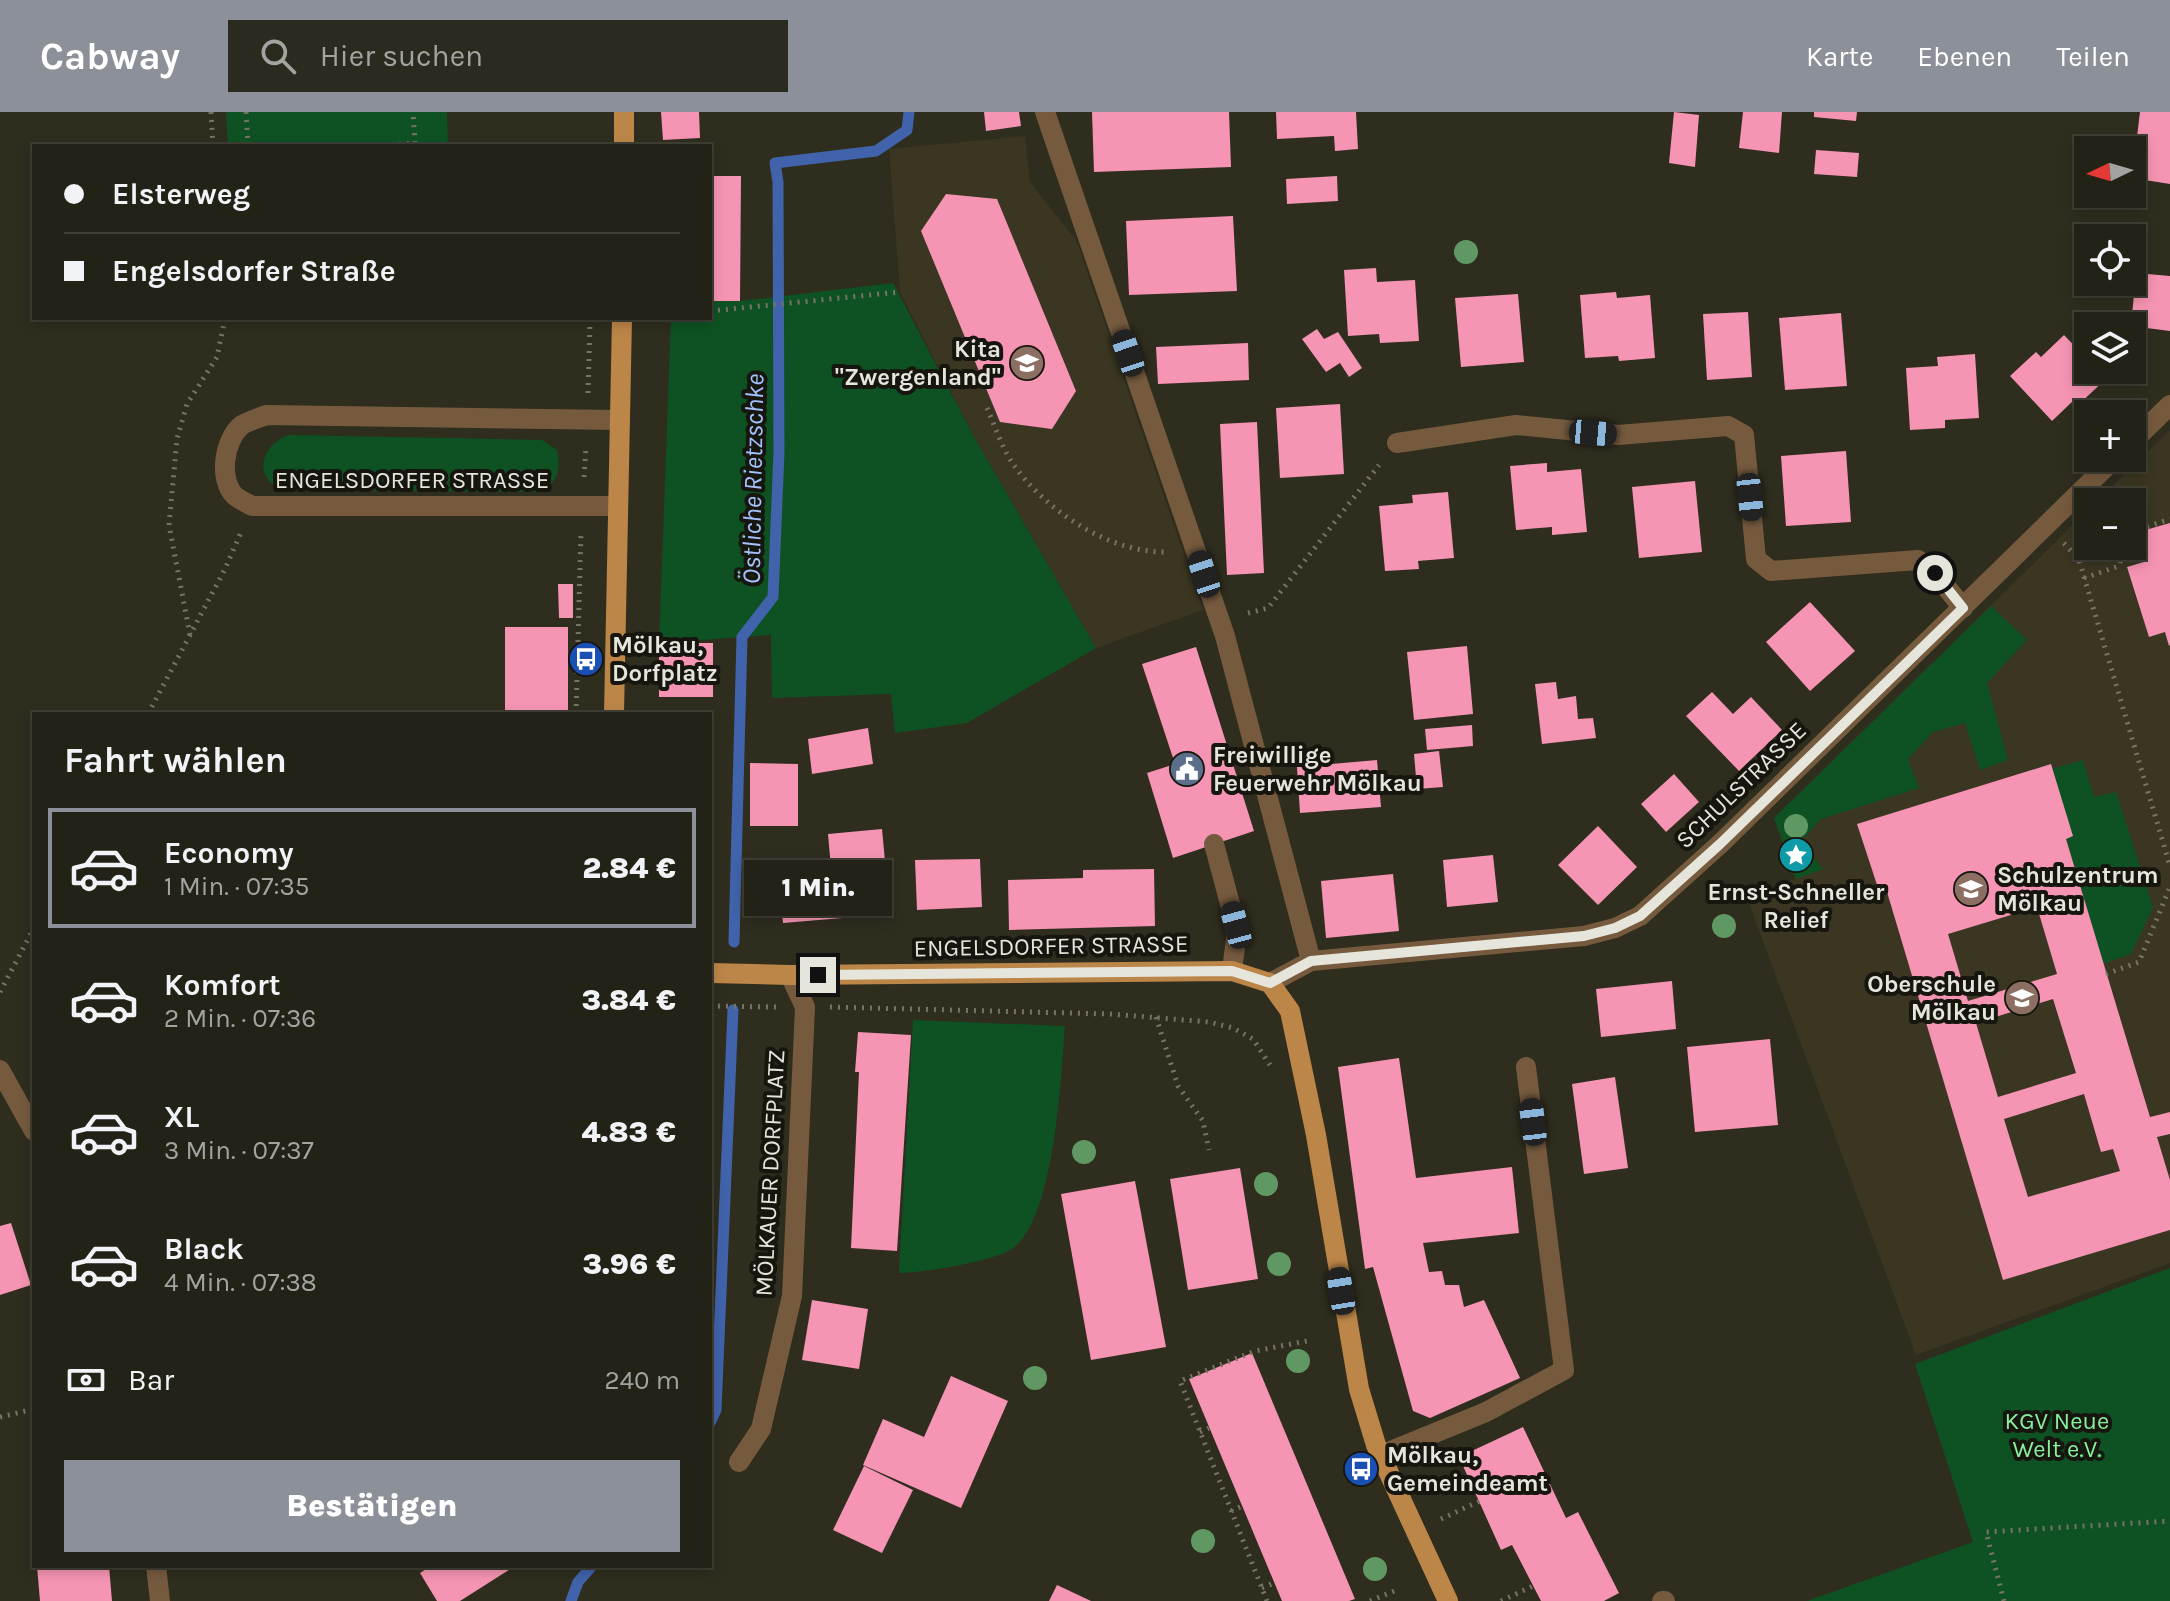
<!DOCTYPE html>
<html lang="de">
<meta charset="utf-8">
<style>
body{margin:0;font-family:Karla,sans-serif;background:#2b2a1f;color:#f1f3f6;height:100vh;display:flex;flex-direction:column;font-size:30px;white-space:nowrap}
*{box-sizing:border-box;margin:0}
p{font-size:26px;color:#a3a4a1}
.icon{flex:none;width:44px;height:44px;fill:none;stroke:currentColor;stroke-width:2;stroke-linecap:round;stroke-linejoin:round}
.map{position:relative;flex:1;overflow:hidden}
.panel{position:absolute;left:32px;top:600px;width:680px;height:856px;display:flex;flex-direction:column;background:#232216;border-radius:0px;box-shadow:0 4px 12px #0003,0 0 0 2px #403f35}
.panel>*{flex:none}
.hud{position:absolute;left:32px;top:32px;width:680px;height:176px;border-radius:0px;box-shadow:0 4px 12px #0003,0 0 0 2px #403f35;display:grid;align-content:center;height:176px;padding:0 32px;background:#232216}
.needle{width:52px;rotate:265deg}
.controls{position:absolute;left:2074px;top:24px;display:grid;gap:16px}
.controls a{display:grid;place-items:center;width:72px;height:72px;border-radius:0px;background:#232216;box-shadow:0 4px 12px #0003,0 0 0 2px #403f35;font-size:40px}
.end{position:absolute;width:36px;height:36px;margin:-18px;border:10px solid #e6e5db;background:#111;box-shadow:0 0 0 4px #111}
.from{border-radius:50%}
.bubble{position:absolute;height:56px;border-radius:0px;background:#232216;box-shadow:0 4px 12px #0003,0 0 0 2px #403f35;font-size:26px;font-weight:800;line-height:56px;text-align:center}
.car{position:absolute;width:24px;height:48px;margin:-24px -12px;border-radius:10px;box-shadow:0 0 6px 2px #0007;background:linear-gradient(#222 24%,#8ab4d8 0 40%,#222 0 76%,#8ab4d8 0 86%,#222 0)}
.hud b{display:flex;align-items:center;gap:28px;height:76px;font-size:30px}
.hud b+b{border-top:2px solid #403f35}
.hud i{width:20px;height:20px;background:#f1f3f6}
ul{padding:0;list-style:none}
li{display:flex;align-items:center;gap:24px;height:120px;margin:0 16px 12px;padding:0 16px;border:4px solid transparent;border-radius:0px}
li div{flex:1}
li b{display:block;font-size:30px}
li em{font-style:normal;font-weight:800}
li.current{border-color:#8c9099}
li>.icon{width:72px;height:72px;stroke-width:1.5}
h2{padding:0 32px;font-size:36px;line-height:96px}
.pay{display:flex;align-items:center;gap:20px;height:88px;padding:0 32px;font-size:30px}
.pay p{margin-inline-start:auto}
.cta{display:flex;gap:16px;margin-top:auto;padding:16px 32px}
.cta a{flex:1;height:92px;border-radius:0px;background:#8c9099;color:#fff;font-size:32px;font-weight:800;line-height:92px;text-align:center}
header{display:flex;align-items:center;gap:48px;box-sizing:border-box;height:112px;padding:0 40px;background:#8c9099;color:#fff}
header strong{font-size:38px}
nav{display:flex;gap:44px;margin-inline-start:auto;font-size:28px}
.search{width:560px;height:72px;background:#2b2a1f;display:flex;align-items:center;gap:20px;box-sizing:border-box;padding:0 28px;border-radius:0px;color:#a3a4a1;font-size:30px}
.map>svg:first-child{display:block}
.built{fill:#3a3621}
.green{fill:#0e5223}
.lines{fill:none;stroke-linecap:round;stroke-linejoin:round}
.stream{stroke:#4163ab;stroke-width:11}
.building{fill:#f594b3;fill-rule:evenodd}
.path{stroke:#767467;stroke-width:5;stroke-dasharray:2 6;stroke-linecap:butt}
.minor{stroke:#755a3e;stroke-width:20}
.major{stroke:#bc8648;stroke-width:20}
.tree{fill:#609863}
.route{stroke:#e6e5db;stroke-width:10}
.labels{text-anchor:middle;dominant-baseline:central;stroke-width:8;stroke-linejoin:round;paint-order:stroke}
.poi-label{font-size:24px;font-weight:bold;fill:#e6e5db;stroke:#16150e;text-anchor:start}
.street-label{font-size:24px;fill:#e6e5db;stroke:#16150e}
.park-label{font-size:24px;fill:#88f09c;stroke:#16150e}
.water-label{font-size:26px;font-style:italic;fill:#a4c2fe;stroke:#16150e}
</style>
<header>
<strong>Cabway</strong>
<div class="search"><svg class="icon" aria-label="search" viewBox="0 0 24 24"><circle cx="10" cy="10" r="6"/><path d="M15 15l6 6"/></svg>Hier suchen</div>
<nav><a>Karte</a><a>Ebenen</a><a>Teilen</a></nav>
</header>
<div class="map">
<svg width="2170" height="1489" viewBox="0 0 2170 1489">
<rect width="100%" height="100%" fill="#2f2d1e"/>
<!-- built -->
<g class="built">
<polygon points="1025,24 1030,70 1077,130 1203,498 1096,536 973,323 900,180 889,37"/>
<polygon points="2170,318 2170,1151 1916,1243 1747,786 1795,767 1774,706 2088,398 2088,434 2132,434 2132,390 2096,390"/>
</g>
<!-- green -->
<g class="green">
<polygon points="226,0 447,0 448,34 228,34"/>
<polygon points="893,171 973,323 1096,536 967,611 895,621 891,582 772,586 771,523 659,531 671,206 710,206 710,189 740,189"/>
<path d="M288 323 542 328 557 338C561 358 559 368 541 380L282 378C252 364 261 334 288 323Z"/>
<polygon points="1991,494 2027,528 1987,571 2008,648 1980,658 1965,611 1933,620 1908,647 1919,676 1821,707 1800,730 1823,757 1796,767 1774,706"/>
<polygon points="2083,648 2094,685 2116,680 2153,795 2131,842 2103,852 2066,727 2052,657"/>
<path d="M913 908 1065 914C1061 964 1055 1107 1012 1137 995 1149 922 1161 899 1161Z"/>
<polygon points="2170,1156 2170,1489 1807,1489 1973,1430 1915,1252"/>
</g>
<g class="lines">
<!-- stream -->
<g class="stream">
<polyline points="734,830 742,525 773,485 779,340 778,70 775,51 876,39 907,18 909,0"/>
<polyline points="710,1311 716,1298 733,898"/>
<polyline points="571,1489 578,1470 592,1454"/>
</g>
</g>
<!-- building -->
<g class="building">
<polygon points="661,0 699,0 700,26 663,28"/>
<polygon points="984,0 1019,0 1021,14 986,19"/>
<polygon points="1092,0 1229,0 1231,55 1094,60"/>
<polygon points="1276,0 1356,0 1358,37 1335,39 1334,24 1277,27"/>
<polygon points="1674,0 1699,3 1695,55 1669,51"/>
<polygon points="1743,0 1782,0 1779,41 1739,36"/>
<polygon points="1814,0 1857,0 1856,9 1814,5"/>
<polygon points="2140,0 2170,0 2170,72 2132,66"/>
<polygon points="1816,38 1859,41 1857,65 1814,62"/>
<polygon points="710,64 741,64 740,189 710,189"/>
<polygon points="1337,64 1338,89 1287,92 1286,67"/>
<polygon points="946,82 997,87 1076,279 1052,317 1000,310 921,119"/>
<polygon points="1233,104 1237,179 1129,183 1126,109"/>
<polygon points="1376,156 1377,170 1415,168 1419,229 1380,231 1379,222 1348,224 1344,158"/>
<polygon points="2136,161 2170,164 2170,219 2131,214"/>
<polygon points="1616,180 1617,186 1650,183 1655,246 1619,249 1618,244 1585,246 1580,183"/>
<polygon points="1518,182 1524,250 1461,255 1455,186"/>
<polygon points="1748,200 1752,265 1707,268 1703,202"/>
<polygon points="1841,201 1847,274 1785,278 1779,206"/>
<polygon points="1317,217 1324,227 1338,220 1362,256 1349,265 1340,251 1326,260 1302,227"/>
<polygon points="2064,223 2088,248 2088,258 2097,258 2106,267 2078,293 2074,288 2052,309 2010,264 2036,240 2041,245"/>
<polygon points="1248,231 1249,268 1158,272 1156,235"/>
<polygon points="1975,242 1979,306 1945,308 1945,316 1910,318 1906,256 1938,254 1937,245"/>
<polygon points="1340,292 1344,362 1280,366 1276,296"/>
<polygon points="1257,310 1264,461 1227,463 1220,312"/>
<polygon points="1846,339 1851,410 1786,414 1781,344"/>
<polygon points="1547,351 1547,360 1581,357 1587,420 1552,423 1552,415 1516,418 1510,354"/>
<polygon points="1695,369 1702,440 1639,446 1632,375"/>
<polygon points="1448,380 1454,446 1418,449 1419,457 1385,459 1379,394 1413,391 1412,383"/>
<polygon points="2170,411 2170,533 2169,534 2165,520 2149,525 2127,455 2144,450 2135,421"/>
<polygon points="558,472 573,472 573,506 559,506"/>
<polygon points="1810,490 1855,539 1810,579 1766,530"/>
<rect x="505" y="515" width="63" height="87"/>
<rect x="659" y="531" width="54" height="54"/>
<polygon points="1467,534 1473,602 1414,608 1407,540"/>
<polygon points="1196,535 1254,719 1173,746 1147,661 1175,652 1142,552"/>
<polygon points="1556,570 1558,587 1576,584 1578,607 1593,606 1596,626 1542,632 1535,572"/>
<polygon points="1712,580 1733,602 1751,585 1782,618 1739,659 1686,604"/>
<polygon points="1472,613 1473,634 1427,638 1425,617"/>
<polygon points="868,616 873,652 812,662 808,627"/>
<polygon points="1439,639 1443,675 1417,677 1414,642"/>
<polygon points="1377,648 1381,695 1300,701 1297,655"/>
<polygon points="750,651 798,652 798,714 750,714"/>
<path d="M2051 652 2073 724 2066 727 2150 1005 2170 1000V1022L2157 1025 2170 1068V1118L2003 1168 1887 780 1880 782 1857 712ZM2037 795 2057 862 1968 889 1948 822ZM2053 887 2076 961 1998 985 1976 911ZM2084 982 2101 1040 2113 1037 2120 1059 2028 1085 2004 1007Z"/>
<polygon points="1674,662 1699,690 1666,720 1641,692"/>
<polygon points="1598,714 1637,755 1598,793 1558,753"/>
<polygon points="882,717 890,802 783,811 778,761 831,756 828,722"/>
<polygon points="1493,743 1498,790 1447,795 1443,748"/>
<polygon points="980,747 982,795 917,798 915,748"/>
<polygon points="1154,757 1155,814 1009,818 1008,768 1083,766 1083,758"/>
<polygon points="1393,762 1399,819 1326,826 1321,769"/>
<polygon points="1672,869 1676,917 1601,925 1596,877"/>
<polygon points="858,920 911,923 897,1139 851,1136 859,960 855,960"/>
<polygon points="1770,927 1778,1013 1695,1020 1687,935"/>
<polygon points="1399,946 1416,1066 1512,1055 1519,1121 1423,1131 1429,1160 1442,1159 1445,1173 1459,1173 1464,1195 1484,1188 1520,1266 1430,1306 1413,1299 1373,1155 1365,1157 1338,955"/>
<polygon points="1615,965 1628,1056 1584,1062 1572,972"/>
<polygon points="1240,1056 1258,1167 1188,1178 1170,1067"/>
<polygon points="1135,1069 1166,1235 1091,1248 1061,1082"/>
<polygon points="11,1111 31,1173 0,1183 0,1114"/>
<polygon points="812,1188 868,1197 859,1257 802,1248"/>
<polygon points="1252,1241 1355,1487 1349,1489 1282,1489 1189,1267"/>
<polygon points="951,1264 1008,1289 961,1396 863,1353 883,1307 924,1325"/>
<polygon points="1523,1315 1566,1406 1578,1400 1619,1481 1604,1489 1541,1489 1512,1433 1501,1438 1459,1345"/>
<polygon points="864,1354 913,1378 882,1441 833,1418"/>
<polygon points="37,1454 109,1454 112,1489 40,1489"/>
<polygon points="431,1454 515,1454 460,1489 437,1489 420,1461"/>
<polygon points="1057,1473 1091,1489 1049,1489"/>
</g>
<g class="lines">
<!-- path -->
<g class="path">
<polyline points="211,0 213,34"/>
<polyline points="246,0 248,34"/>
<polyline points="375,34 415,31 413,0"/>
<polyline points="710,199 900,180"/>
<polyline points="588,281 590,211"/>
<path d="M987 296C995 314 1002 336 1013 352 1046 399 1110 442 1169 440"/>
<polyline points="584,365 586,335"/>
<polyline points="2132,420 2170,407"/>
<polyline points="2064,431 2079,448 2170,754"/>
<polyline points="2084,466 2119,454 2125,434"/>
<polyline points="1248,501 1268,496 1379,353"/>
<polyline points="190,523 169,413 177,327 187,292 217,245 225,206"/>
<polyline points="148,602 225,457 242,418"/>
<polyline points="576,602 581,419"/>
<polyline points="2106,862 2139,850 2170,775"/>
<polyline points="0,880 34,816"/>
<polyline points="710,894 776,895"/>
<polyline points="830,895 1110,902 1209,910 1233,916 1253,927 1270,953"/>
<polyline points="1156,905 1178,974 1203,1009 1209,1038"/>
<polyline points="0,1305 34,1297"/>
<polyline points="1200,1320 1209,1316"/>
<polyline points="1231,1399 1242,1394"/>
<polyline points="1441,1407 1480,1389"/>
<polyline points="1262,1476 1274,1471"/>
<polyline points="1267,1489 1180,1269 1255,1239 1312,1228"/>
<polyline points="1370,1489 1399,1477"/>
<polyline points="1501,1489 1533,1474"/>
<polyline points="2004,1489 1986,1420 2170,1409"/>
</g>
<!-- minor -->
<g class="minor">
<polyline points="1045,0 1225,524 1311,849"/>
<polyline points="2132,330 2170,293"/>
<polyline points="1397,331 1516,313 1618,323 1728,314 1744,323 1756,447 1771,459 1918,448 1935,461 1963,496"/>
<path d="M617 394H252C247 391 240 388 235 384 218 368 224 327 242 313 249 309 259 306 266 303L620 308"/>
<polyline points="1214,732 1237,818 1232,859"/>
<polyline points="1270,871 1311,849 1584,824 1615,816 1640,804 1720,732 2115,346"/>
<polyline points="0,958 34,1019"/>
<polyline points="1381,1343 1486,1300 1564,1258 1526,955"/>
<polyline points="739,1350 761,1317 792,1184 805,895 790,863"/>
<polyline points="156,1454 160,1489"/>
<polyline points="1662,1489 1665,1489"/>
</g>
<!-- major -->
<g class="major">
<polyline points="624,34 624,0"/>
<polyline points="614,602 622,206"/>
<polyline points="710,861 790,863 1232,859 1270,871 1290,899 1316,1023 1359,1277 1376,1333 1448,1489"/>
</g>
</g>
<!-- trees -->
<g class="tree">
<circle cx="1466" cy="140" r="12"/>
<circle cx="1796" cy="714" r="12"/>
<circle cx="1724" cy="814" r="12"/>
<circle cx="1084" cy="1040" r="12"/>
<circle cx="1266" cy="1072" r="12"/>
<circle cx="1279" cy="1152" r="12"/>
<circle cx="1298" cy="1249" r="12"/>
<circle cx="1035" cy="1266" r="12"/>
<circle cx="1203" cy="1429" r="12"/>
<circle cx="1375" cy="1457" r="12"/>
</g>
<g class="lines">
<!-- route -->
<polyline class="route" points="818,863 1232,859 1270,871 1311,849 1584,824 1615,816 1640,804 1720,732 1963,496 1935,461"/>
</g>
<!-- icons -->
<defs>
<g id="school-disc" transform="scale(1.8)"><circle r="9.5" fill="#8d6e63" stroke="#16150e"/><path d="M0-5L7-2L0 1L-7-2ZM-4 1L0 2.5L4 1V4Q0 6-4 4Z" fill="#fff"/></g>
<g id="bus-disc" transform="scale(1.8)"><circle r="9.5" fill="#1a4fb4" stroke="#16150e"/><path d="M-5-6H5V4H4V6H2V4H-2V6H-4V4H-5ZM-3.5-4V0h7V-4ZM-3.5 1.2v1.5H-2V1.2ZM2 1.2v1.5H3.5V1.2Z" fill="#fff"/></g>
<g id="civic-disc" transform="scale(1.8)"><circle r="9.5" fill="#5c6f8a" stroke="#16150e"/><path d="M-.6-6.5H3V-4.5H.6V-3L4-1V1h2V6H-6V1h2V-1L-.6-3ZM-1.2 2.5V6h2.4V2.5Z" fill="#fff"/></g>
<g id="sight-disc" transform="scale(1.8)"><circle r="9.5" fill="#0f9aa8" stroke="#16150e"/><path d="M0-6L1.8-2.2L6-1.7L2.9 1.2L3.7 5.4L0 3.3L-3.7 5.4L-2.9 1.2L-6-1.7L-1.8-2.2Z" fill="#fff"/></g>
</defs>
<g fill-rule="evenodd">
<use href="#school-disc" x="1027" y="251"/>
<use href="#bus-disc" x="586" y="547"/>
<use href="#civic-disc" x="1187" y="657"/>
<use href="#sight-disc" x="1796" y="743"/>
<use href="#school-disc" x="1971" y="777"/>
<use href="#school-disc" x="2022" y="886"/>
<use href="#bus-disc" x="1361" y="1357"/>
</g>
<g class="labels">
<!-- poi labels -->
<g class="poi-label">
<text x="1001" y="237" text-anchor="end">Kita<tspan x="1001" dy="28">"Zwergenland"</tspan></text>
<text x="612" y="533">Mölkau,<tspan x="612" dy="28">Dorfplatz</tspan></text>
<text x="1213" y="643">Freiwillige<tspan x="1213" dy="28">Feuerwehr Mölkau</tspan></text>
<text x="1997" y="763">Schulzentrum<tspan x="1997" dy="28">Mölkau</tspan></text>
<text x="1796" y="780" text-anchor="middle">Ernst-Schneller<tspan x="1796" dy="28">Relief</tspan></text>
<text x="1996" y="872" text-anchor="end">Oberschule<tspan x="1996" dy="28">Mölkau</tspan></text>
<text x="1387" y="1343">Mölkau,<tspan x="1387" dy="28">Gemeindeamt</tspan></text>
</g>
<!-- street labels -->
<g class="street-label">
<text x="412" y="368">ENGELSDORFER STRASSE</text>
<text transform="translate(1741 673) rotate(-44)">SCHULSTRASSE</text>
<text transform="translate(1051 834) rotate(-1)">ENGELSDORFER STRASSE</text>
<text transform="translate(770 1061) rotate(-87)">MÖLKAUER DORFPLATZ</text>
</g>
<!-- park labels -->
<g class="park-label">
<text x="2057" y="1309">KGV Neue<tspan x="2057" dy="28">Welt e.V.</tspan></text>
</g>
<!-- water labels -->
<g class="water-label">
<text transform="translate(753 367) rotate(-89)">Östliche Rietzschke</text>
</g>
</g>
</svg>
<div class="controls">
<a><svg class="needle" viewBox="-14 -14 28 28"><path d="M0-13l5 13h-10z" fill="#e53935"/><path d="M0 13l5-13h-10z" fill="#a3a4a1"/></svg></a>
<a><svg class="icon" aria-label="locate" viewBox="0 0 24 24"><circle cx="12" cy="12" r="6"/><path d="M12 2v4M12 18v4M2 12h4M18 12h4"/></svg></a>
<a><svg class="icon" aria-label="layers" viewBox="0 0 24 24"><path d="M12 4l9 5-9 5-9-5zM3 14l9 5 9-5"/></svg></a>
<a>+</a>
<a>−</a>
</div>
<i class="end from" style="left:1935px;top:461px"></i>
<i class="end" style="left:818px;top:863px"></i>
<div class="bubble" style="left:744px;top:748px;width:148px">1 Min.</div>
<i class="car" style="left:1128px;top:241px;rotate:341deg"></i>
<i class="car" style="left:1593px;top:321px;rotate:95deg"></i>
<i class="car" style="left:1750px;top:385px;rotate:174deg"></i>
<i class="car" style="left:1204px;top:462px;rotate:342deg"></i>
<i class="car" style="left:1236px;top:813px;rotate:345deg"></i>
<i class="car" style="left:1533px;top:1010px;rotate:353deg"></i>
<i class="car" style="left:1341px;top:1179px;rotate:351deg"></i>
<div class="hud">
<b><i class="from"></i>Elsterweg</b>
<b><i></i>Engelsdorfer Straße</b>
</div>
<section class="panel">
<h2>Fahrt wählen</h2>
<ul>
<li class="current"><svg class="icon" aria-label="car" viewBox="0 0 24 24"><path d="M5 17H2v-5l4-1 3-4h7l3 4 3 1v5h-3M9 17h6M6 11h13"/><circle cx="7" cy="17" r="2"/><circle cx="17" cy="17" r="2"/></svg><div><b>Economy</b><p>1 Min. · 07:35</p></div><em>2.84 €</em></li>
<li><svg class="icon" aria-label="car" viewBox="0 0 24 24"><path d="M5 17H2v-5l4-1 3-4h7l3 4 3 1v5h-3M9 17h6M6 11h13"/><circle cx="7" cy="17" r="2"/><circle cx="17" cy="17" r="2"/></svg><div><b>Komfort</b><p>2 Min. · 07:36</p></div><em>3.84 €</em></li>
<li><svg class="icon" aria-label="car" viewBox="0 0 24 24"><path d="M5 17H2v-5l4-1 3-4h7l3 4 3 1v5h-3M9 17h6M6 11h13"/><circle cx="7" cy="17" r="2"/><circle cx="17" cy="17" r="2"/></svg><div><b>XL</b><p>3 Min. · 07:37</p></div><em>4.83 €</em></li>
<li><svg class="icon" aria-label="car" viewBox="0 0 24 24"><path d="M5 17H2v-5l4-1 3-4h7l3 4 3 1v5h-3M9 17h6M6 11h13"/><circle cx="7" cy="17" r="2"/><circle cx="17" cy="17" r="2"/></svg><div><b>Black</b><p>4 Min. · 07:38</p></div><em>3.96 €</em></li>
</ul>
<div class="pay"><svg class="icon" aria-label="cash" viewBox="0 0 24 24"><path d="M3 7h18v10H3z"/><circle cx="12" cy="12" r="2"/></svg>Bar<p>240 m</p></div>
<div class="cta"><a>Bestätigen</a></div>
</section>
</div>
